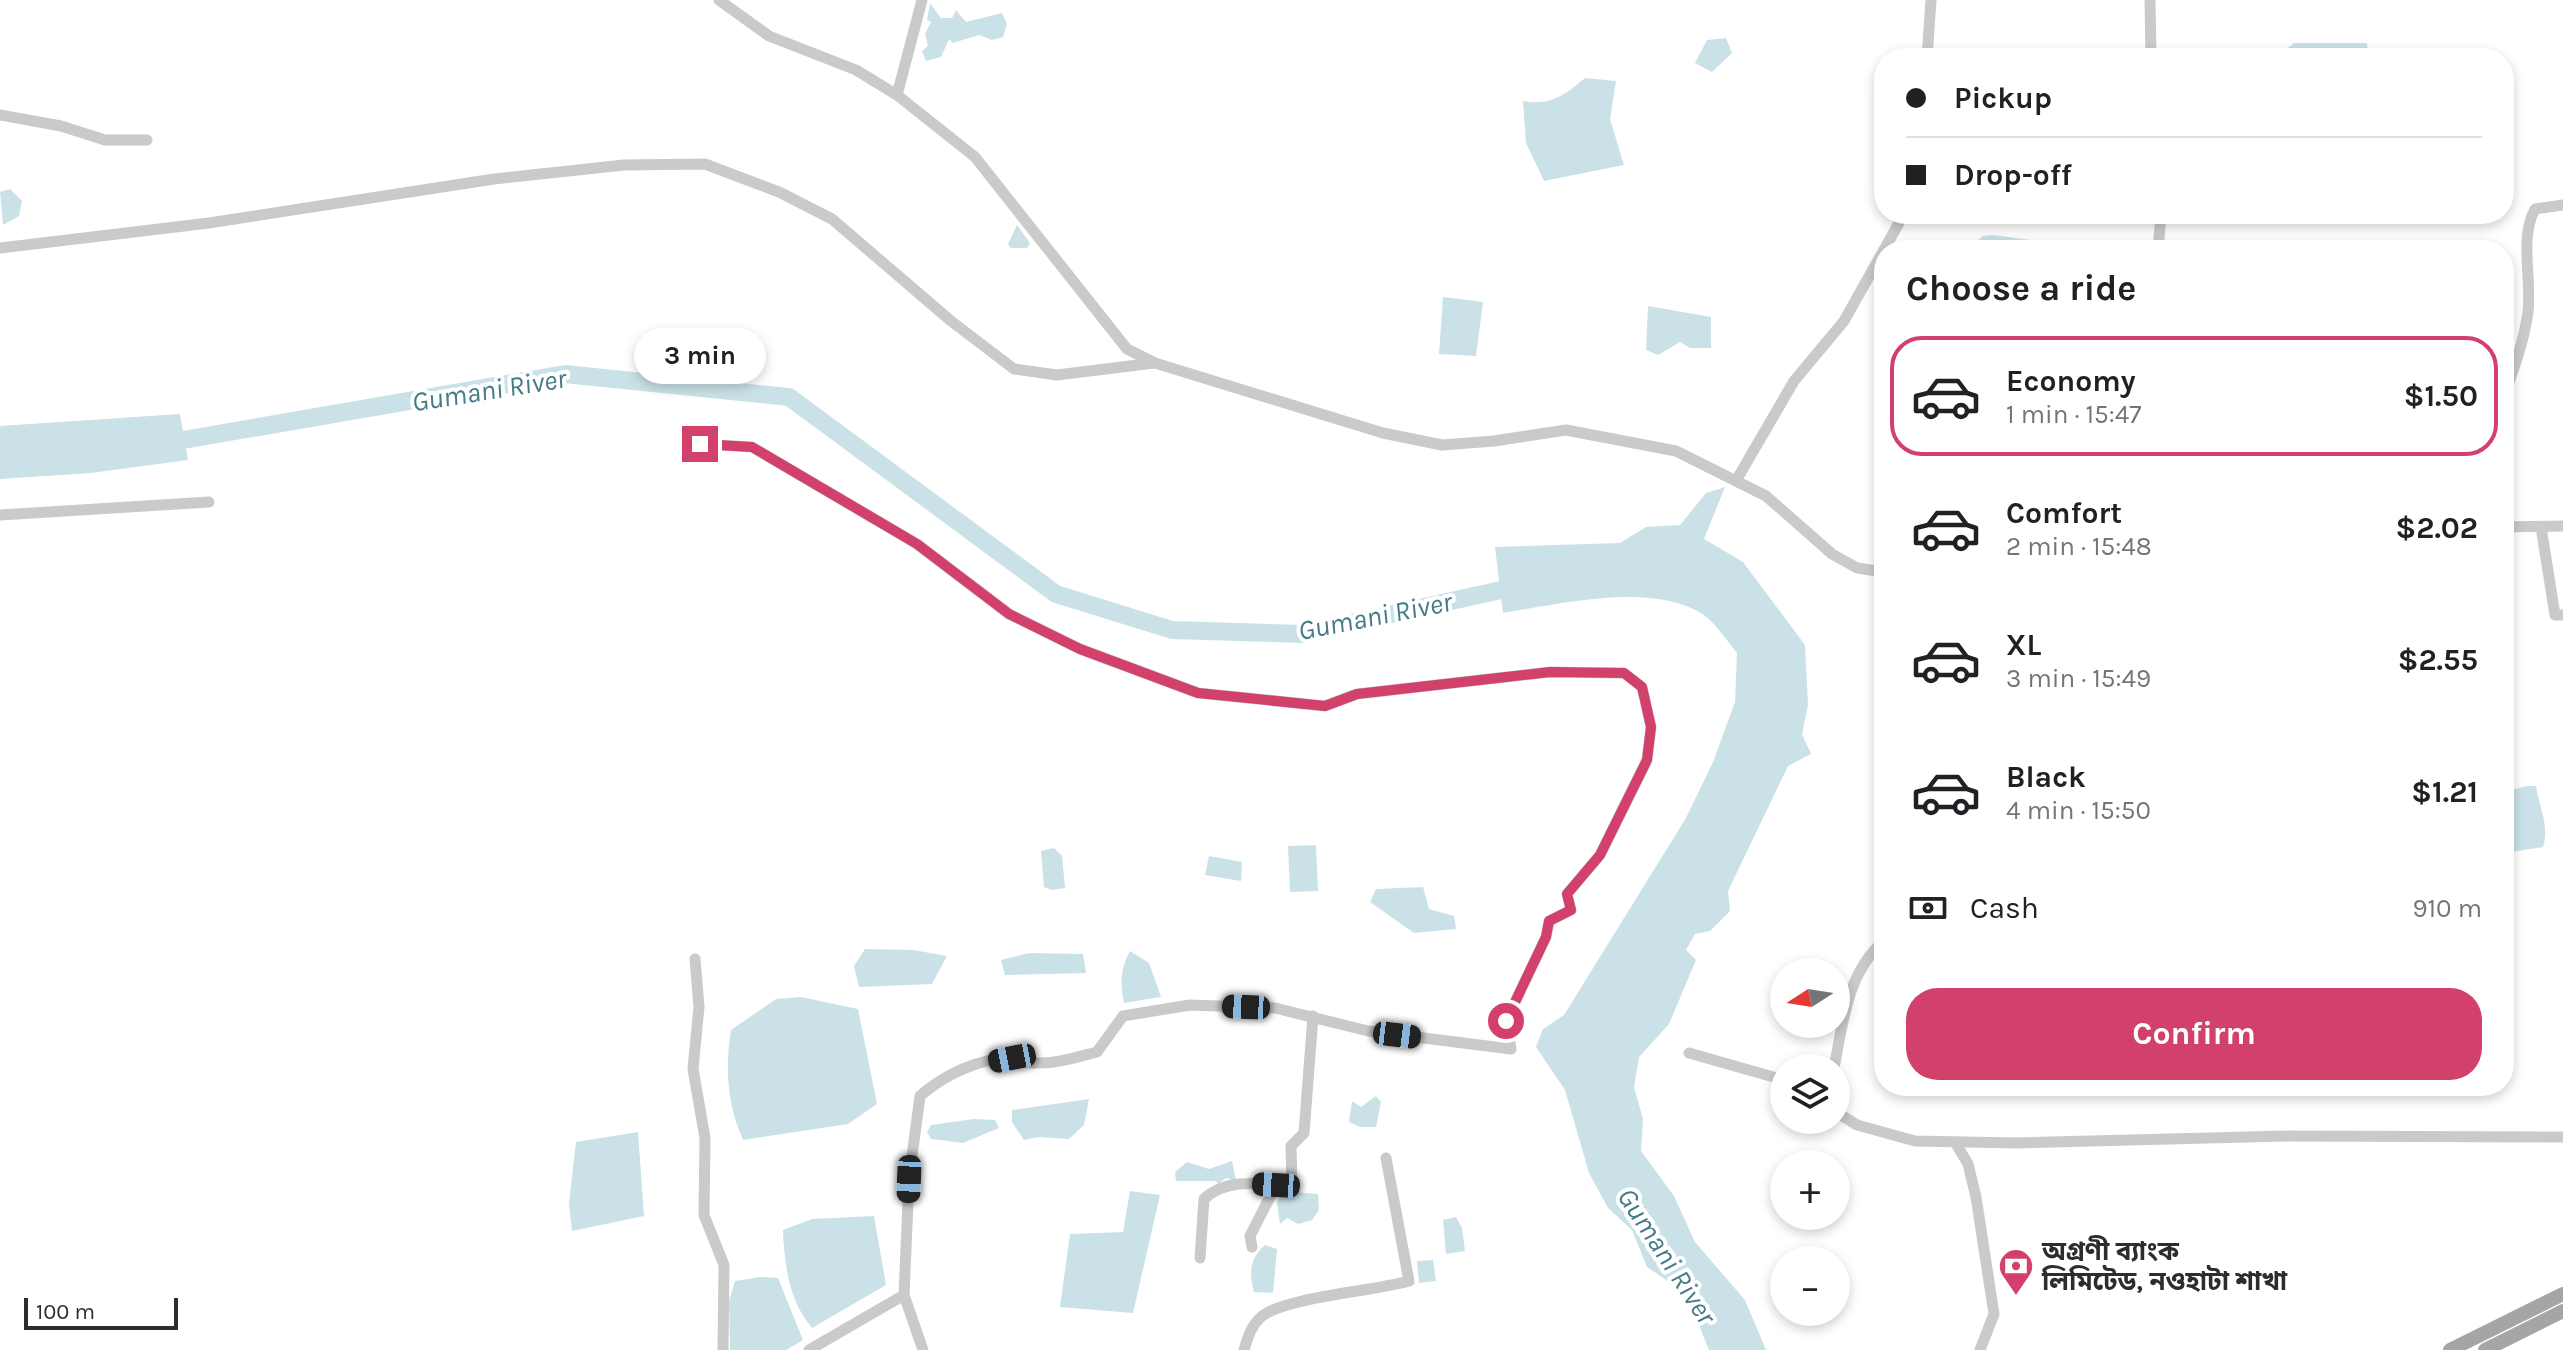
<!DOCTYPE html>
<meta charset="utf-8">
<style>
body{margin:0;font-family:Karla,"Noto Sans Bengali",sans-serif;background:#f2f2f2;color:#202124;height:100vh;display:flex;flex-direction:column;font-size:30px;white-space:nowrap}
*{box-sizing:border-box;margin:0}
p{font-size:26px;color:#757577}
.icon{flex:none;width:44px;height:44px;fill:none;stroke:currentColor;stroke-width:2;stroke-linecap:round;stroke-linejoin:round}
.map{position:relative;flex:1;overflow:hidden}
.sheet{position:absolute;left:1874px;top:240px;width:640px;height:856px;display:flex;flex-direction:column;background:#fff;border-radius:32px;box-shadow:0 4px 12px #0003}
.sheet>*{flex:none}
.top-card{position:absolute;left:1874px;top:48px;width:640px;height:176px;border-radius:32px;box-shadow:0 4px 12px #0003;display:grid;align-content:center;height:176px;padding:0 32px;background:#fff}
.needle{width:52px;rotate:258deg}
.controls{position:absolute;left:1770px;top:958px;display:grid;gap:16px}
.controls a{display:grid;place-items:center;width:80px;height:80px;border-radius:50%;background:#fff;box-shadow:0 4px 12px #0003;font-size:40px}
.scale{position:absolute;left:24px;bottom:20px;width:154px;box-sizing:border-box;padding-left:8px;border:4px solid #2d2d2d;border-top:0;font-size:22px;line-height:28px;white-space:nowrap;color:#2d2d2d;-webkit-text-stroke:6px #fff;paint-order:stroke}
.end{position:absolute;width:36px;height:36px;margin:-18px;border:10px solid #d2416b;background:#fff;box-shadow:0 0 0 4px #fff}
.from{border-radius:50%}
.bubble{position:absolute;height:56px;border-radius:28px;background:#fff;box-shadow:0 4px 12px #0003;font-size:26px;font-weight:700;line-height:56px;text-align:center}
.car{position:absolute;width:24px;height:48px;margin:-24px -12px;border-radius:10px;box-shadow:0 0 6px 2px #0007;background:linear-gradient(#222 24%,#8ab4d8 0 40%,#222 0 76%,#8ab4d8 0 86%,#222 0)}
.top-card b{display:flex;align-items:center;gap:28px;height:76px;font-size:30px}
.top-card b+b{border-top:2px solid #e0e0e0}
.top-card i{width:20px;height:20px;background:#202124}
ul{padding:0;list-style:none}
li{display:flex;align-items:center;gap:24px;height:120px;margin:0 16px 12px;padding:0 16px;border:4px solid transparent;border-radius:32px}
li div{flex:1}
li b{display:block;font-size:30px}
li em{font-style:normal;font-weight:700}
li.selected{border-color:#d2416b}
li>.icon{width:72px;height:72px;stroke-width:1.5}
h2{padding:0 32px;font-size:36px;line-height:96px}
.pay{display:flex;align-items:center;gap:20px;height:88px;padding:0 32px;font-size:30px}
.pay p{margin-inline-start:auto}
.primary-button{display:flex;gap:16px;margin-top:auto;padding:16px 32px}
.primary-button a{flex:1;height:92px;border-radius:32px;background:#d2416b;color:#fff;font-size:32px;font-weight:700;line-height:92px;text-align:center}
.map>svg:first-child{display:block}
.water{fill:#cae2e7}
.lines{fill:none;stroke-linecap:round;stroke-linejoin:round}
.river{stroke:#cae2e7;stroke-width:18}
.minor{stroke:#cacaca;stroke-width:11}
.major{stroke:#a5a5a5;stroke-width:14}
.route{stroke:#d2416b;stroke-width:10}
.labels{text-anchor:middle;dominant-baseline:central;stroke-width:8;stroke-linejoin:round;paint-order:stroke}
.poi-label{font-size:26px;font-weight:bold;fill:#2d2d2d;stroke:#fff;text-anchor:start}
.water-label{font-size:28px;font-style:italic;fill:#447b86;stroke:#fff}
</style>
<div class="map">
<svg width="2563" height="1350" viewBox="0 0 2563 1350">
<rect width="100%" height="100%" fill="#fff"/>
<!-- water -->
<g class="water">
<polygon points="930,3 941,18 952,18 956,10 966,22 1002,13 1007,24 1003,37 992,40 979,35 953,43 949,39 941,57 926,61 922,51 928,46 925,34 931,22 927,20"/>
<polygon points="1726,38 1732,53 1712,72 1695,63 1707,40"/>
<polygon points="2294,43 2367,43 2368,58 2276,58"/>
<path d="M1585 78 1616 81 1610 119 1624 165 1544 181 1526 143 1523 101C1550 106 1565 95 1585 78Z"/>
<polygon points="10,189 22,201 19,216 3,225 0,192"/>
<polygon points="1017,225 1030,243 1027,248 1011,248 1008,244"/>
<polygon points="1994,235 2030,240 2035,247 1966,250 1983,236"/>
<polygon points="1443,297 1483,302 1476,356 1439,354"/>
<polygon points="1648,306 1711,317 1711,348 1690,348 1680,342 1658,355 1646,350"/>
<polygon points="180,414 188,460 91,473 0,479 0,426"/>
<path d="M1725 487 1704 539 1743 562 1805 645 1808 705 1802 734 1811 754 1788 766 1728 891 1730 911 1710 931 1695 934 1686 950 1696 960 1669 1024 1639 1057 1634 1087 1643 1119 1641 1151 1674 1196 1695 1242 1745 1300 1766 1350H1709L1694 1313 1672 1284 1647 1267 1632 1230 1608 1208 1589 1173 1565 1090 1536 1047 1543 1029 1564 1015 1686 818 1713 762 1735 702 1737 653C1727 641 1716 624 1704 615 1653 581 1560 604 1503 613L1495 547 1620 543 1646 527 1680 525 1706 493Z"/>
<path d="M2527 786H2536C2539 808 2550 825 2543 847L2504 853V792Z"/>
<polygon points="1316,845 1318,891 1290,892 1288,846"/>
<polygon points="1054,848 1062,856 1065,888 1052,890 1044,887 1041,851"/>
<polygon points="1209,856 1242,862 1241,881 1205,875"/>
<polygon points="1423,887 1429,909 1454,916 1456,929 1414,933 1370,902 1376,889"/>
<polygon points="865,949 913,950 947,956 932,984 859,987 854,966"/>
<path d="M1130 951 1149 963 1161 997 1124 1003C1120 984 1120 969 1130 951Z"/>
<polygon points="1029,953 1083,954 1086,973 1005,975 1001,960"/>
<path d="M801 997 858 1009 877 1104 848 1124 743 1140C727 1104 725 1069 731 1030L776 999Z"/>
<polygon points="1376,1096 1381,1102 1376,1127 1360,1127 1349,1122 1352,1101 1361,1107"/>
<polygon points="1089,1099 1084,1125 1069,1139 1039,1137 1024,1140 1012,1122 1012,1110"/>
<polygon points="974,1119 995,1120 999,1128 963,1143 931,1139 927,1132 931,1125"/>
<polygon points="638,1132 644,1216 572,1231 569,1203 576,1142"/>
<polygon points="1232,1161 1236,1181 1226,1178 1218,1184 1216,1181 1176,1181 1175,1172 1187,1162 1209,1169"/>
<polygon points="1130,1191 1160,1195 1133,1313 1060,1307 1070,1234 1123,1232"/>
<polygon points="1282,1191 1318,1194 1319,1210 1312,1220 1298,1224 1287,1218 1280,1224 1277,1203"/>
<path d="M874 1216 886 1285 812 1328C789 1301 784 1264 783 1230L812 1219Z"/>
<polygon points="1456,1217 1462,1228 1465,1251 1446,1254 1443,1220"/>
<path d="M1265 1245 1277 1249 1273 1293 1254 1292C1249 1273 1249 1259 1265 1245Z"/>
<polygon points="1433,1260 1436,1281 1419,1283 1417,1261"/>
<polygon points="760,1277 778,1278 803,1340 786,1350 730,1350 729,1301 735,1281"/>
</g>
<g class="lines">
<!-- river -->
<polyline class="river" points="160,444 565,374 789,397 1056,594 1172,630 1301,634 1524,585"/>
<!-- minor -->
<g class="minor">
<polyline points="719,0 769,36 856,70 897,95 975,157 1127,349 1155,363 1308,410 1383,433 1442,445 1494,441 1566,430 1676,451 1766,496 1832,554 1857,568 1884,572"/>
<polyline points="2150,0 2151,58"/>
<polyline points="1927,58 1931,0"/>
<polyline points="897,95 922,0"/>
<polyline points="0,115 61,126 105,140 147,140"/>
<polyline points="0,248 209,223 494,179 624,165 705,164 779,192 832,219 951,321 1014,369 1057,375 1154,363"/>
<polyline points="2158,250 2161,214"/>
<path d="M2504 396C2514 369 2524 341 2528 312 2532 278 2519 239 2535 209L2563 205"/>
<path d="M700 444 752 447 917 544 1009 614 1080 649 1198 693 1325 706 1357 694 1550 672 1624 673 1642 687 1651 727 1647 760 1600 855 1567 894 1571 910 1549 921 1546 937 1506 1021 1511 1049 1368 1031 1275 1008 1190 1005 1123 1016 1097 1052C1077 1057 1056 1064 1036 1063 1027 1063 1019 1058 1011 1058 979 1058 944 1075 920 1096L909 1179 904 1295 923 1350"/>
<polyline points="1737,479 1794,381 1844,321 1904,214"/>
<polyline points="0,515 209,502"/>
<polyline points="2504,527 2563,526"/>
<polyline points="2541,527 2555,615 2563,615"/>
<polyline points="695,959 699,1007 693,1069 705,1138 704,1215 724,1265 723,1350"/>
<polyline points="1689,1053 1784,1080"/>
<path d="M1834 1068C1843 1023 1847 972 1884 941"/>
<polyline points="1836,1112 1857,1125 1915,1141 2017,1143 2286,1136 2563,1137"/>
<polyline points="1955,1142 1968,1164 1976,1197 1994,1314 1980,1350"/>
<polyline points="1252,1247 1250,1236 1276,1185"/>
<path d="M1200 1258 1204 1199C1227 1177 1262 1184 1292 1186L1291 1146 1304 1133 1313 1016"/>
<polyline points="809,1350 904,1295"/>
<path d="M1244 1350C1248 1337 1251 1326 1261 1317 1284 1297 1376 1291 1409 1281L1386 1158"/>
</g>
<!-- major -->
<g class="major">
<polyline points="2450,1350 2563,1294"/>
<polyline points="2485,1350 2563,1311"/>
</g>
</g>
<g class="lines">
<!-- route -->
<polyline class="route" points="700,444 752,447 917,544 1009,614 1080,649 1198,693 1325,706 1357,694 1550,672 1624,673 1642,687 1651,727 1647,760 1600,855 1567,894 1571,910 1549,921 1546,937 1506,1021"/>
</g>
<!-- icons -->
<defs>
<g id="bank-pin" transform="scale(1.8)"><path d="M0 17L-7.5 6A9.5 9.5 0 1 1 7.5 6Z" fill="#d2416b" stroke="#fff"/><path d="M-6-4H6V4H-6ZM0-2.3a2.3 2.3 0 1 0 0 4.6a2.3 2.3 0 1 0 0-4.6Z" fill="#fff"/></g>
</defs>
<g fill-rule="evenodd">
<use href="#bank-pin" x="2016" y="1266"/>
</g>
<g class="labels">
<!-- poi labels -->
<g class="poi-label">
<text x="2042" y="1251">অগ্রণী ব্যাংক<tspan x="2042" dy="30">লিমিটেড, নওহাটা শাখা</tspan></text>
</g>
<!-- water labels -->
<g class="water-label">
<text transform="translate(489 390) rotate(-9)">Gumani River</text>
<text transform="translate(1375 616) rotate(-11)">Gumani River</text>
<text transform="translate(1667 1256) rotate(57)">Gumani River</text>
</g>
</g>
</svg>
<div class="controls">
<a><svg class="needle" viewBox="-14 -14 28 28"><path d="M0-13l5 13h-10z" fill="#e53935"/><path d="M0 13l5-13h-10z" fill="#757577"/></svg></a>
<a><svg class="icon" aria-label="layers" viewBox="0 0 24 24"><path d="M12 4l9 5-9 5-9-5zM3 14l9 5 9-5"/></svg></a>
<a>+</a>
<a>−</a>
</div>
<div class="scale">100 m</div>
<i class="end from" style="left:1506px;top:1021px"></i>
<i class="end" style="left:700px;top:444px"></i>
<div class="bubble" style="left:634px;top:328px;width:132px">3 min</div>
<i class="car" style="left:1246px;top:1007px;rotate:272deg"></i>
<i class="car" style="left:1397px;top:1035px;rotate:97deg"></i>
<i class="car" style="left:1012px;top:1058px;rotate:259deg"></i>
<i class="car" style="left:909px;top:1179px;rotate:182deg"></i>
<i class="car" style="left:1276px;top:1185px;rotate:273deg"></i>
<div class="top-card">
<b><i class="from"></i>Pickup</b>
<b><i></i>Drop-off</b>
</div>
<section class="sheet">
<h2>Choose a ride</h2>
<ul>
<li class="selected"><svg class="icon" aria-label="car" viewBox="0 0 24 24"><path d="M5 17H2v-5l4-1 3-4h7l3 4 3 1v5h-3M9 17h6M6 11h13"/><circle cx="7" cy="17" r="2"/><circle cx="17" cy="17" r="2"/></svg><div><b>Economy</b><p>1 min · 15:47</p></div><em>$1.50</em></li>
<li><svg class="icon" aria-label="car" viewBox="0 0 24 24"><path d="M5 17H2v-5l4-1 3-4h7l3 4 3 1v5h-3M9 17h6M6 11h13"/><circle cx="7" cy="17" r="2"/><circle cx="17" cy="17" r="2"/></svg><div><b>Comfort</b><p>2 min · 15:48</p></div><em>$2.02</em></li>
<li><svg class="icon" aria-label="car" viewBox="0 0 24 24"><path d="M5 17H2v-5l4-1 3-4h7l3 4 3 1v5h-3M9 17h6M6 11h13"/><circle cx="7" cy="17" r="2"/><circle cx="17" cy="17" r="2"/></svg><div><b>XL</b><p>3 min · 15:49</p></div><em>$2.55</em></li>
<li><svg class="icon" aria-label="car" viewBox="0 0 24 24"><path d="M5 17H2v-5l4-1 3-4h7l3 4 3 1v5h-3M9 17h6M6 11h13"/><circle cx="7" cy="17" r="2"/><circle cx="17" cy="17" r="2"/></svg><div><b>Black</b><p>4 min · 15:50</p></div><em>$1.21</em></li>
</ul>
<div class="pay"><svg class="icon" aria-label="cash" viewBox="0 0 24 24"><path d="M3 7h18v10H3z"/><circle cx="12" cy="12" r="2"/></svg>Cash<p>910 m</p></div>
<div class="primary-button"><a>Confirm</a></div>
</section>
</div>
